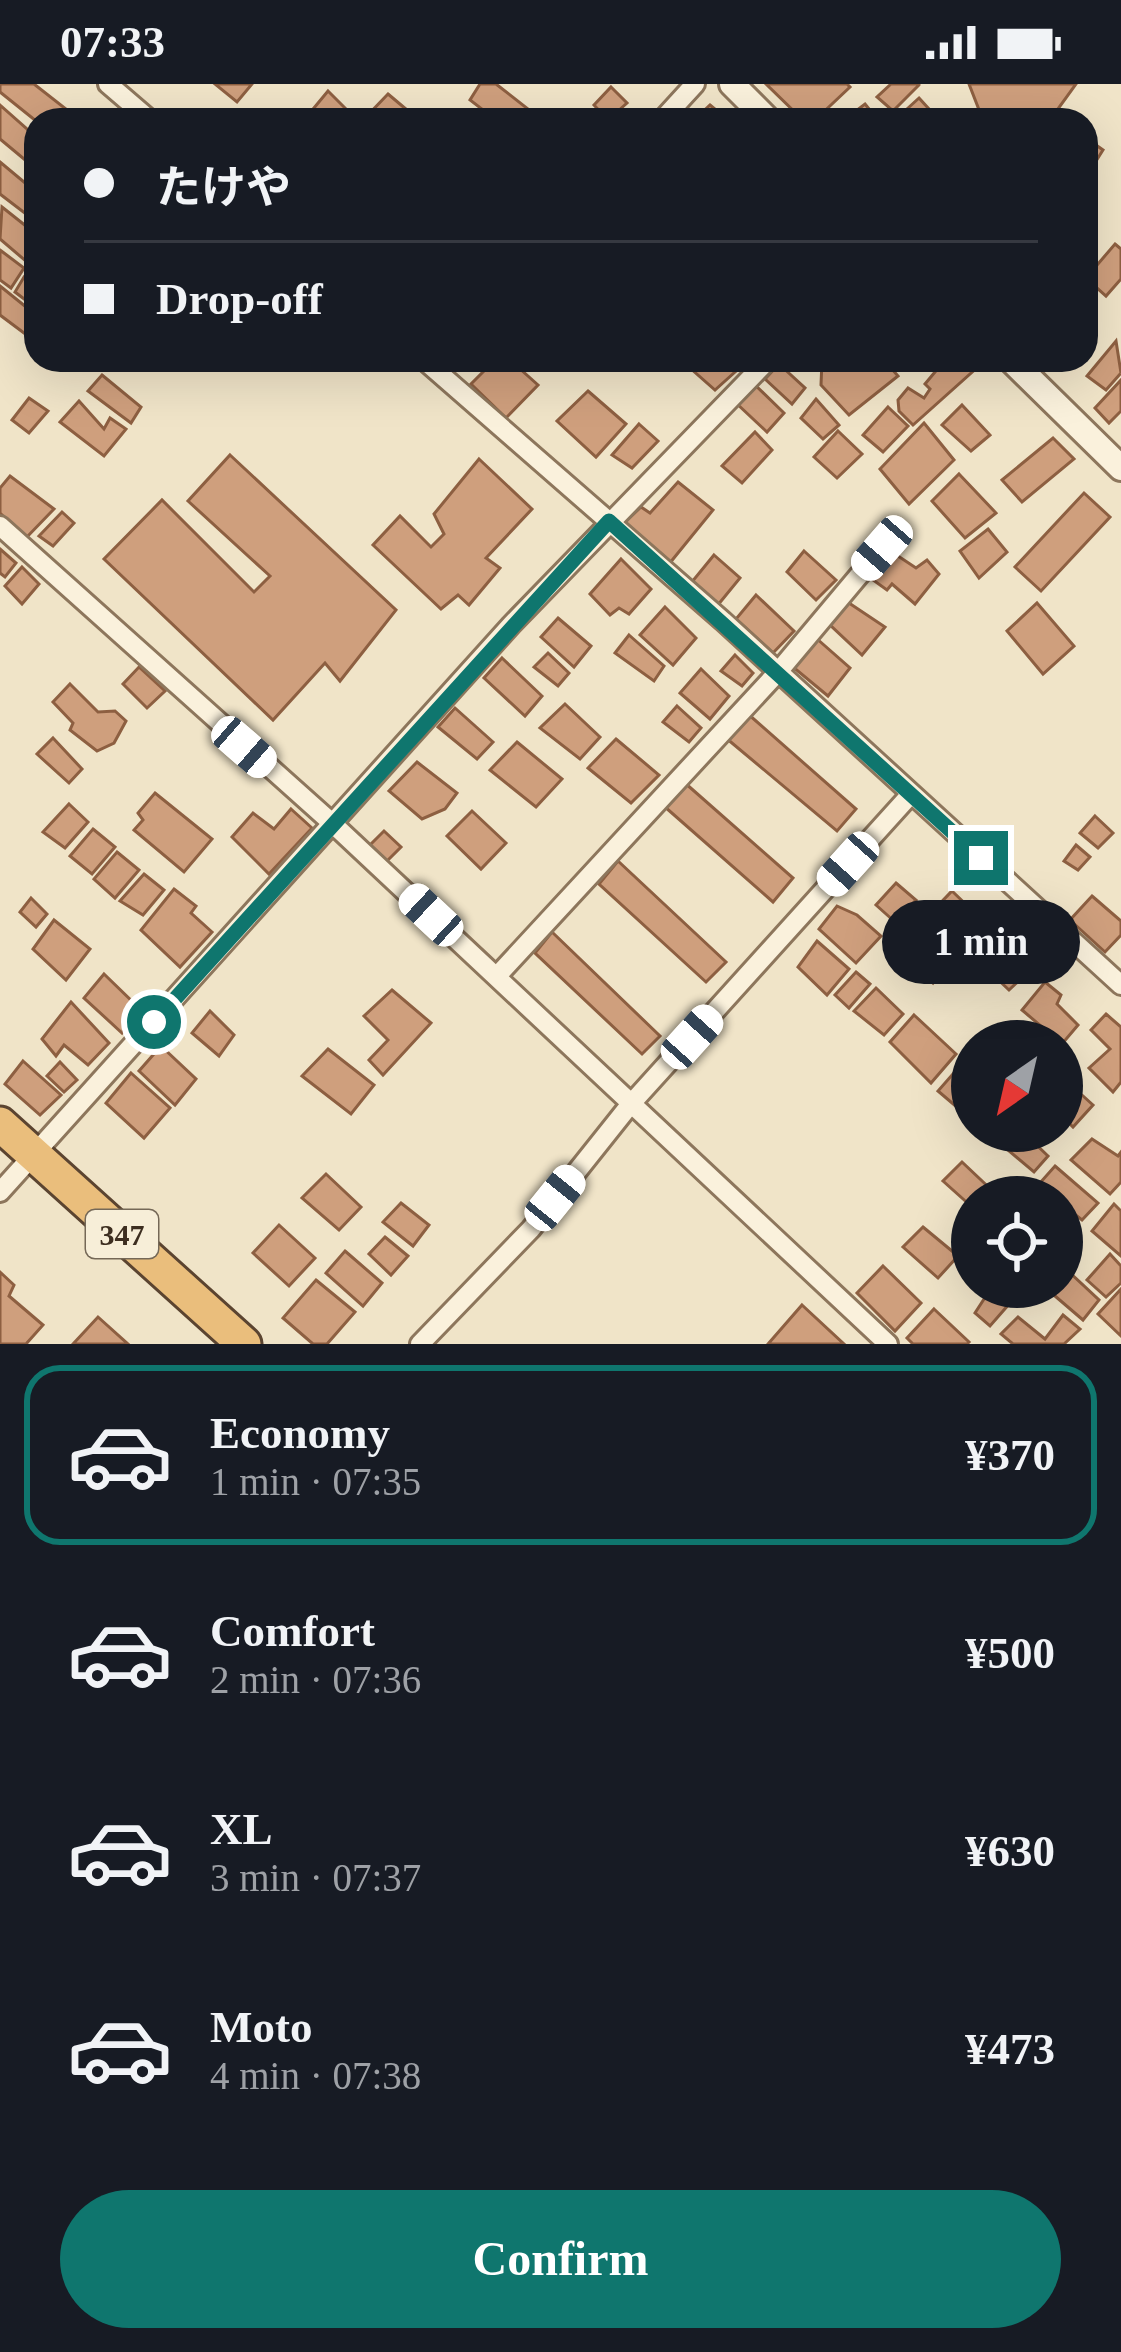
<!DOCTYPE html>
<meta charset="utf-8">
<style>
body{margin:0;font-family:"Times New Roman","Noto Sans JP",serif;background:#242831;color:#f1f3f6;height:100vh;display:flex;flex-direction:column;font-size:45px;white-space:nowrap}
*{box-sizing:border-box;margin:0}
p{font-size:39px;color:#9ea1a6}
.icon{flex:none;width:66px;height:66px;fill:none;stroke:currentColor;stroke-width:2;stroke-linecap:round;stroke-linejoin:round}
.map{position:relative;height:1260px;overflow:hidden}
.side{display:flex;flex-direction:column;background:#171b24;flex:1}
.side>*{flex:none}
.top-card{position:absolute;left:24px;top:24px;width:1074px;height:264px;border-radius:36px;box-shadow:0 12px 48px #0002;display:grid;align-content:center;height:264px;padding:0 60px;background:#171b24}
.needle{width:78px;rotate:214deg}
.buttons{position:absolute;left:951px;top:936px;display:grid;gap:24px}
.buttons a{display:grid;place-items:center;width:132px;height:132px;border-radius:50%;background:#171b24;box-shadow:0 12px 48px #0002;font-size:60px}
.end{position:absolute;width:54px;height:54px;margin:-27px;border:15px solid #0f766e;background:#fff;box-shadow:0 0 0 6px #fff}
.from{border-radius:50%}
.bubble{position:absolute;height:84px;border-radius:42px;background:#171b24;box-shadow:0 12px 48px #0002;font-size:39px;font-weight:600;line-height:84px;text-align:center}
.car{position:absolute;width:36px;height:72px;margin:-36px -18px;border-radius:15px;box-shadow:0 0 9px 3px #0007;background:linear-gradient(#fff 24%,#345 0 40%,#fff 0 76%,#345 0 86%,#fff 0)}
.top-card b{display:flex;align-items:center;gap:42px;height:114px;font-size:45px}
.top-card b+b{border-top:3px solid #363941}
.top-card i{width:30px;height:30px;background:#f1f3f6}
ul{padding:21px 0 0;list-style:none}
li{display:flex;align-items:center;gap:36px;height:180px;margin:0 24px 18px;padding:0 36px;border:6px solid transparent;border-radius:36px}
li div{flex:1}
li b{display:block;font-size:45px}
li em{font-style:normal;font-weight:600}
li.active{border-color:#0f766e}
li>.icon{width:108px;height:108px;stroke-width:1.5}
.cta{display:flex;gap:24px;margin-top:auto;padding:24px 60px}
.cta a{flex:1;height:138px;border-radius:72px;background:#0f766e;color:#fff;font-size:48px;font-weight:600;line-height:138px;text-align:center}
.status{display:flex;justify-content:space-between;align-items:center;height:84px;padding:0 60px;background:#171b24;direction:ltr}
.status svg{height:33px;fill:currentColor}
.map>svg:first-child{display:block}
.building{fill:#cf9f7d;stroke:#8d5f41;stroke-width:3}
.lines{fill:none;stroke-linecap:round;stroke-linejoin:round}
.minor-casing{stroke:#8d765c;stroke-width:24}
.tertiary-casing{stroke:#8d765c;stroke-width:30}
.trunk-casing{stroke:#5b4430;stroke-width:39}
.minor{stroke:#faf1dc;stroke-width:18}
.tertiary{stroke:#faf1dc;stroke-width:24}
.trunk{stroke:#eabe7c;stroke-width:33}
.route{stroke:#0f766e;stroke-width:15}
.labels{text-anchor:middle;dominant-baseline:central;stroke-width:12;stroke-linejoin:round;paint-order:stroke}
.shield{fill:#f7eed8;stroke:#756857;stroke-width:3}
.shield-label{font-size:30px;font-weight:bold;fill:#3d2e20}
</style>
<div class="status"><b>07:33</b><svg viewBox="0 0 49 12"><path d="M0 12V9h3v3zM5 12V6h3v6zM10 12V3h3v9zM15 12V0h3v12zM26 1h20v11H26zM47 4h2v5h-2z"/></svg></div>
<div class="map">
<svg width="1121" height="1260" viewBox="0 0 1121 1260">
<rect width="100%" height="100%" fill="#f0e4c8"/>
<!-- building -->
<g class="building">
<polygon points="0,0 34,0 80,36 36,37 0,8"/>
<polygon points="215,0 252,0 237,18"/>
<polygon points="480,0 496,0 537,32 496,36 470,16"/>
<polygon points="766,0 847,0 850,3 815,36 803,36"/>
<polygon points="891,0 919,0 919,1 893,27 877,13"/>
<polygon points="969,0 1076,0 1050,36 983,36"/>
<polygon points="611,3 627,19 608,36 594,21"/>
<polygon points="328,7 346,25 336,36 304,36"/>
<polygon points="388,10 419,36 366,33"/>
<polygon points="919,14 939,36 896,35"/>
<polygon points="865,20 878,36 844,36"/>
<polygon points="0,21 36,53 36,85 0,55"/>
<polygon points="710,21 728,36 694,36"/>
<polygon points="1086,54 1103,66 1086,93"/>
<polygon points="0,78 36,108 36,119 26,130 0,110"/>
<polygon points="2,123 36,150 34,184 0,155"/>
<polygon points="1115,160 1121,165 1121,195 1106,212 1086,194"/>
<polygon points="0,166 24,184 11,204 0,196"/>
<polygon points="24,193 36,201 36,224 15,208"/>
<polygon points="0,202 36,231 36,258 0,231"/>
<polygon points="1116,257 1121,289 1106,306 1087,292"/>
<polygon points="495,276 510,276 538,301 506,334 471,300"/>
<polygon points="681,276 723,276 735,288 715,306"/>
<polygon points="884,276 898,292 849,331 821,301 822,276"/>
<polygon points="945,276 974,276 980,281 913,341 899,327 898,316 908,304 924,314 930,305 925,300"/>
<polygon points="779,280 805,304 792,320 765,295"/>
<polygon points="102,291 141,323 131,339 88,307"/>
<polygon points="1121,296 1121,327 1109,339 1095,324"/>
<polygon points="753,299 784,329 767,348 735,318"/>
<polygon points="588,307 626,340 596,373 557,337"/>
<polygon points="29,314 48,327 29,349 12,336"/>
<polygon points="816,315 839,341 823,355 801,334"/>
<polygon points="79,317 104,345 110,334 126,345 104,372 60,338"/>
<polygon points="962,321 990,351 971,367 942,341"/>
<polygon points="888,323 908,342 883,368 863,351"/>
<polygon points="924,339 954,376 909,420 880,385"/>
<polygon points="639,340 658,357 632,384 612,371"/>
<polygon points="838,347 862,370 837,394 814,373"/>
<polygon points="755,348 772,366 742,399 722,382"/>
<polygon points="1053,354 1074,375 1022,418 1002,396"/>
<polygon points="230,371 396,526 340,597 325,579 273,636 104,475 162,416 254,508 270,492 188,417"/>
<polygon points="479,375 532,425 486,474 500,484 469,521 458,511 441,525 373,461 400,432 431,463 444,450 434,430"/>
<polygon points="959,390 996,429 965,454 932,417"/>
<polygon points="10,392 54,425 26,454 0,429 0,404"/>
<polygon points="678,398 713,426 669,480 623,440 641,423 650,429"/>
<polygon points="1084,409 1110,433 1041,507 1015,483"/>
<polygon points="62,428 74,439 53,462 39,452"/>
<polygon points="988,445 1007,468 979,494 960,467"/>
<polygon points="0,465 16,479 5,493 0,489"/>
<polygon points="804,467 836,496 816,516 787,488"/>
<polygon points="892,468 916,484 927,476 939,490 915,520 892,500 887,506 873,496"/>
<polygon points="714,471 740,494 717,522 691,499"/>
<polygon points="621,475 651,505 629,530 619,524 610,531 590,510"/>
<polygon points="22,483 39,500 22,520 5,502"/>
<polygon points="756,511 794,547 773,569 736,535"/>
<polygon points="846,517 885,543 862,571 828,539"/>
<polygon points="1037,519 1074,562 1043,590 1007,547"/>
<polygon points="665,523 696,554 673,581 640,551"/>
<polygon points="558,534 591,562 574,583 541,553"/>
<polygon points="629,551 664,582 654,597 615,569"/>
<polygon points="816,554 850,584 828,612 793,583"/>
<polygon points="548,569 569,589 558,602 534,583"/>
<polygon points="735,571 753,589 742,602 721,587"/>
<polygon points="502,574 542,612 525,632 484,594"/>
<polygon points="139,583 165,607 147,624 123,600"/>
<polygon points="701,585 729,612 710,635 680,609"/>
<polygon points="70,600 98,628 115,627 126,637 114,659 97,667 70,646 73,639 53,618"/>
<polygon points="565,620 600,653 580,675 540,644"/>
<polygon points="677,622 701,644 689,658 663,638"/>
<polygon points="455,624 493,658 477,675 438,643"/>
<polygon points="748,630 856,725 837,747 726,654"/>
<polygon points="53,654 82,685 69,699 37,670"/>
<polygon points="616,655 659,691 631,719 588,684"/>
<polygon points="517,658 562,695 536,723 490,686"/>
<polygon points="417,678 457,709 445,725 422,735 389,707"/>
<polygon points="685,699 793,794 773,818 665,723"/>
<polygon points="155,709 212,755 184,788 134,746 143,736 138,729"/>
<polygon points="69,720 88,738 65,764 43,748"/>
<polygon points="291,725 312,744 269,790 232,753 253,729 274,745"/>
<polygon points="472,727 506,759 481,785 447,752"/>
<polygon points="1095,732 1113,749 1098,764 1080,749"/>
<polygon points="93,745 115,763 92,790 70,772"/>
<polygon points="384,747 401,763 385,779 368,763"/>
<polygon points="1076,761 1090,773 1078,786 1064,777"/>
<polygon points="117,768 139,786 115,814 94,795"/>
<polygon points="618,777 726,878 706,898 599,800"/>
<polygon points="144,790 164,806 143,831 120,817"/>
<polygon points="896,799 916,816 895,838 876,821"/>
<polygon points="174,805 196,822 191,829 212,848 180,883 141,846"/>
<polygon points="952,807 983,837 963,862 928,832"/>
<polygon points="1092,812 1121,837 1121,851 1105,868 1070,836"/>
<polygon points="31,814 47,830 36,843 20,828"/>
<polygon points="837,822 857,831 881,852 856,879 819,845"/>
<polygon points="54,836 90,865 66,896 33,865"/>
<polygon points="987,844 1001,856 983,876 970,865"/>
<polygon points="552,848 660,952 642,970 535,869"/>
<polygon points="917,849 950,878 933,899 899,869"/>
<polygon points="1033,852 1050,867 1009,906 988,886 1006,858 1021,864"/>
<polygon points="817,857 849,885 827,911 798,883"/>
<polygon points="856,888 870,900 849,924 835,911"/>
<polygon points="104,890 140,925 122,949 84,914"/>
<polygon points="1045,898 1061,911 1057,920 1078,941 1062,960 1022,926"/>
<polygon points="876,904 903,930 884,951 854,927"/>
<polygon points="392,906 431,939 383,991 369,976 388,956 364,932"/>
<polygon points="71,918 109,959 88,981 64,961 56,972 42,955"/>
<polygon points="210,927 234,951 219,972 192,949"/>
<polygon points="1106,930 1121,943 1121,998 1113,1008 1089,984 1110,965 1091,946"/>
<polygon points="914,931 956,970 931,999 890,958"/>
<polygon points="1014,939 1033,957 999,957"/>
<polygon points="161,962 196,995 175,1021 139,987"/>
<polygon points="328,965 374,1001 351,1030 302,992"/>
<polygon points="23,977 61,1011 40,1031 5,1000"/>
<polygon points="60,978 77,996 64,1008 47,992"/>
<polygon points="959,983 972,994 972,1036 938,1007"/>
<polygon points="131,989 170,1024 144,1054 106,1019"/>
<polygon points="1062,993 1093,1021 1073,1043 1062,1032"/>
<polygon points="992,1047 1022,1047 1048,1072 1034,1088 989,1050"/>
<polygon points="1092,1055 1118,1072 1121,1068 1121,1098 1110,1110 1071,1076"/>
<polygon points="962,1078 999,1113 972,1113 972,1123 943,1097"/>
<polygon points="1055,1082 1098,1119 1082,1136 1062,1120 1062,1113 1039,1100"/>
<polygon points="326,1090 361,1123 339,1146 302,1114"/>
<polygon points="401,1119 429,1141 413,1162 383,1138"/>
<polygon points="1114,1120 1121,1127 1121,1172 1092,1147"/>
<polygon points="279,1141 315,1174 289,1202 253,1169"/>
<polygon points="923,1143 958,1172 938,1194 903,1163"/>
<polygon points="385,1153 408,1172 391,1191 369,1170"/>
<polygon points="345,1167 382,1199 363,1222 326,1189"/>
<polygon points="1110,1170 1121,1182 1121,1199 1106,1213 1087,1196"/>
<polygon points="883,1182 921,1219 895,1247 857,1209"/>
<polygon points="1068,1187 1099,1216 1083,1236 1048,1206 1062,1203"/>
<polygon points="0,1188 14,1201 9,1212 43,1241 26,1260 0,1260"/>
<polygon points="316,1196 355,1228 327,1260 313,1260 283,1234"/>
<polygon points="977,1203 1024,1203 990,1242 975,1229 986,1212"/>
<polygon points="1121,1205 1121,1252 1098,1230"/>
<polygon points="802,1221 844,1260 768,1260"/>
<polygon points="934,1225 969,1258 967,1260 913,1260 907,1254"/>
<polygon points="1063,1231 1080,1245 1064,1260 1013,1260 1001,1250 1018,1233 1045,1255"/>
<polygon points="98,1233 128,1260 73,1260"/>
</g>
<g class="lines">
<!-- minor casing -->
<g class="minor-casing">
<g id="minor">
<polyline points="108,0 150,36"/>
<polyline points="662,36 695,0"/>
<polyline points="424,276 723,537 1121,901"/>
<polyline points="0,442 332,739 888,1260"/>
<polyline points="497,892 778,588 882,464"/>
<polyline points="0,1108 511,541 768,276"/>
<polyline points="420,1260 531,1145 629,1022 911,710"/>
</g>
</g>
<!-- tertiary casing -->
<g class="tertiary-casing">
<g id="tertiary">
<polyline points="732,0 768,36"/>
<polyline points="1011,276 1121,384"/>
</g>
</g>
<!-- trunk casing -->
<g class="trunk-casing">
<polyline id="trunk" points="0,1040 244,1260"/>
</g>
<!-- minor -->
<use href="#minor" class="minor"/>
<!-- tertiary -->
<use href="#tertiary" class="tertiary"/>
<!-- trunk -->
<use href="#trunk" class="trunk"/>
</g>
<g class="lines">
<!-- route -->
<polyline class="route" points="154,938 609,437 981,774"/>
</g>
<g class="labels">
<!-- shield labels -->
<rect class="shield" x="86" y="1126" width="72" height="48" rx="9"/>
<g class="shield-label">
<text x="122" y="1150">347</text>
</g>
</g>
</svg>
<div class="buttons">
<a><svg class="needle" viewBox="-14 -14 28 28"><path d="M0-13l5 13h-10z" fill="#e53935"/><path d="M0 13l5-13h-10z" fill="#9ea1a6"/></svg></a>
<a><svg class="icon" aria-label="locate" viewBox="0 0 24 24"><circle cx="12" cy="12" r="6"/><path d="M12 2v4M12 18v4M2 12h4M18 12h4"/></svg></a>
</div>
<i class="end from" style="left:154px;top:938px"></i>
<i class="end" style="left:981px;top:774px"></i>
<div class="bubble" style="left:882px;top:816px;width:198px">1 min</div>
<i class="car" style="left:882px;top:464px;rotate:221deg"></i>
<i class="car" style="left:244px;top:663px;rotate:131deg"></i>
<i class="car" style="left:848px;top:780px;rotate:222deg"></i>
<i class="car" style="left:431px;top:831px;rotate:313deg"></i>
<i class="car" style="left:692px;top:953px;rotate:42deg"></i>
<i class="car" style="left:555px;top:1114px;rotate:39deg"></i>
<div class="top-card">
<b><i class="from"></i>たけや</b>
<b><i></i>Drop-off</b>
</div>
</div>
<section class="side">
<ul>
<li class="active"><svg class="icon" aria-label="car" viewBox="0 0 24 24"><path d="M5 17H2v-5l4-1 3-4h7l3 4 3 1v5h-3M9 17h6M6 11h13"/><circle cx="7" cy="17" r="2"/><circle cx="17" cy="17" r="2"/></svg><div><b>Economy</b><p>1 min · 07:35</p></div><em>¥370</em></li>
<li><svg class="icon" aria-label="car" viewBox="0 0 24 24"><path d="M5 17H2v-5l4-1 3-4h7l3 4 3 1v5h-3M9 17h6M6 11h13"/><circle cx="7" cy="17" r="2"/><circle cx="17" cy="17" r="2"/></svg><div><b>Comfort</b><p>2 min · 07:36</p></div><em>¥500</em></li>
<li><svg class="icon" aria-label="car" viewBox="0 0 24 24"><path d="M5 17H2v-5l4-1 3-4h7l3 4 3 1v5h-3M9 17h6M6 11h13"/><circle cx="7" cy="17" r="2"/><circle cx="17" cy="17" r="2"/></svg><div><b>XL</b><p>3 min · 07:37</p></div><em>¥630</em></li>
<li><svg class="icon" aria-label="car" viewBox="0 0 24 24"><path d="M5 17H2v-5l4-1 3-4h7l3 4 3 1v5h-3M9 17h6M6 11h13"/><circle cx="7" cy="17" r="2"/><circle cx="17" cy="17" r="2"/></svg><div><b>Moto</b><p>4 min · 07:38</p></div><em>¥473</em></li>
</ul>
<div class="cta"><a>Confirm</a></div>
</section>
